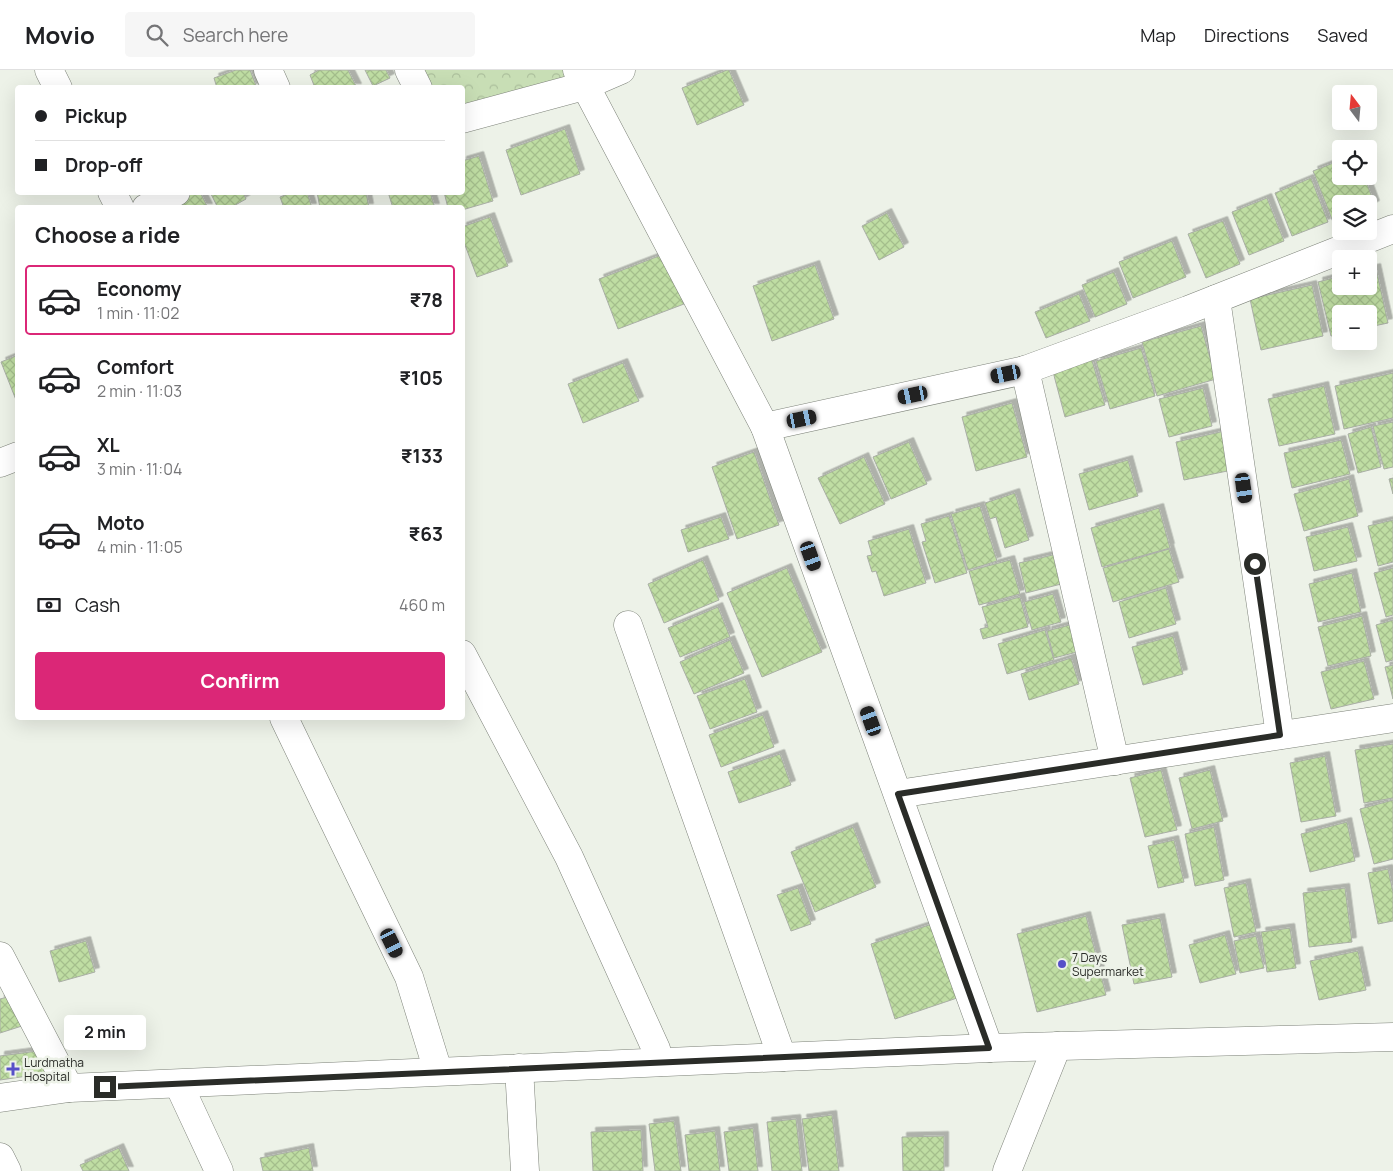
<!DOCTYPE html>
<meta charset="utf-8">
<style>
body{margin:0;font-family:Manrope,sans-serif;background:#f6f6f6;color:#202124;height:100vh;display:flex;flex-direction:column;font-size:19px;white-space:nowrap}
*{box-sizing:border-box;margin:0}
p{font-size:16px;color:#757577}
.icon{flex:none;width:28px;height:28px;fill:none;stroke:currentColor;stroke-width:2;stroke-linecap:round;stroke-linejoin:round}
.map{position:relative;flex:1;overflow:hidden}
.sheet{position:absolute;left:15px;top:135px;width:450px;height:515px;display:flex;flex-direction:column;background:#fff;border-radius:5px;box-shadow:0 5px 20px #0002}
.sheet>*{flex:none}
.guide{position:absolute;left:15px;top:15px;width:450px;height:110px;border-radius:5px;box-shadow:0 5px 20px #0002;display:grid;align-content:center;height:110px;padding:0 20px;background:#fff}
.needle{width:32px;rotate:344deg}
.fabs{position:absolute;left:1332px;top:15px;display:grid;gap:10px}
.fabs a{display:grid;place-items:center;width:45px;height:45px;border-radius:5px;background:#fff;box-shadow:0 5px 20px #0002;font-size:25px}
.end{position:absolute;width:22px;height:22px;margin:-11px;border:6px solid #2a2c28;background:#fff;box-shadow:0 0 0 2px #fff}
.from{border-radius:50%}
.bubble{position:absolute;height:35px;border-radius:5px;background:#fff;box-shadow:0 5px 20px #0002;font-size:16px;font-weight:700;line-height:35px;text-align:center}
.car{position:absolute;width:15px;height:30px;margin:-15px -8px;border-radius:6px;box-shadow:0 0 4px 1px #0007;background:linear-gradient(#222 24%,#8ab4d8 0 40%,#222 0 76%,#8ab4d8 0 86%,#222 0)}
.guide b{display:flex;align-items:center;gap:18px;height:48px;font-size:19px}
.guide b+b{border-top:1px solid #e0e0e0}
.guide i{width:12px;height:12px;background:#202124}
ul{padding:0;list-style:none}
li{display:flex;align-items:center;gap:15px;height:70px;margin:0 10px 8px;padding:0 10px;border:2px solid transparent;border-radius:5px}
li div{flex:1}
li b{display:block;font-size:19px}
li em{font-style:normal;font-weight:700}
li.active{border-color:#db2777}
li>.icon{width:45px;height:45px;stroke-width:1.5}
h2{padding:0 20px;font-size:22px;line-height:60px}
.pay{display:flex;align-items:center;gap:12px;height:55px;padding:0 20px;font-size:19px}
.pay p{margin-inline-start:auto}
.action{display:flex;gap:10px;margin-top:auto;padding:10px 20px}
.action a{flex:1;height:58px;border-radius:5px;background:#db2777;color:#fff;font-size:20px;font-weight:700;line-height:58px;text-align:center}
header{display:flex;align-items:center;gap:30px;box-sizing:border-box;height:70px;padding:0 25px;background:#fff;border-bottom:1px solid #e0e0e0}
header strong{font-size:24px}
nav{display:flex;gap:28px;margin-inline-start:auto;font-size:18px}
.search{width:350px;height:45px;background:#f6f6f6;display:flex;align-items:center;gap:12px;box-sizing:border-box;padding:0 18px;border-radius:5px;color:#757577;font-size:19px}
.map>svg:first-child{display:block}
.forest{fill:url(#forest-crowns)}
.building{fill:url(#building-cross-hatch);stroke:#a9aea5;filter:url(#shadow)}
.lines{fill:none;stroke-linecap:round;stroke-linejoin:round}
.minor-casing{stroke:#7d8279;stroke-width:29}
.minor{stroke:#fff;stroke-width:28}
.route{stroke:#2a2c28;stroke-width:6}
.poi-dot{fill:#5750c8;stroke:#edf2e8;stroke-width:2}
.labels{text-anchor:middle;dominant-baseline:central;stroke-width:5;stroke-linejoin:round;paint-order:stroke}
.poi-label{font-size:12px;fill:#2a2c28;stroke:#edf2e8;text-anchor:start}
</style>
<header>
<strong>Movio</strong>
<div class="search"><svg class="icon" aria-label="search" viewBox="0 0 24 24"><circle cx="10" cy="10" r="6"/><path d="M15 15l6 6"/></svg>Search here</div>
<nav><a>Map</a><a>Directions</a><a>Saved</a></nav>
</header>
<div class="map">
<svg width="1393" height="1101" viewBox="0 0 1393 1101">
<defs>
<pattern id="forest-crowns" width="20" height="18" patternUnits="userSpaceOnUse" patternTransform="scale(1.25)"><rect width="20" height="18" fill="#c8deb5"/><path d="M2 6a3 3 0 1 1 6 0M12 15a3 3 0 1 1 6 0" fill="none" stroke="#acbf9c"/></pattern>
<pattern id="building-cross-hatch" width="8" height="8" patternUnits="userSpaceOnUse" patternTransform="scale(1.25)"><rect width="8" height="8" fill="#bfdda3"/><path d="M0 0l8 8M0 8l8-8" fill="none" stroke="#a4be8c"/></pattern>
<filter id="shadow"><feDropShadow dx="4.5" dy="-4.5" stdDeviation="0" flood-color="#0004"/></filter>
</defs>
<rect width="100%" height="100%" fill="#edf2e8"/>
<!-- forest -->
<polygon class="forest" points="409,0 577,0 584,16 463,49 462,18 418,17"/>
<!-- building -->
<g class="building">
<polygon points="236,0 250,0 257,18 217,18 214,8"/>
<polygon points="319,0 348,0 357,18 315,18 310,5"/>
<polygon points="365,0 386,0 390,8 373,16"/>
<polygon points="727,0 729,0 744,35 697,55 682,18"/>
<polygon points="565,59 580,104 521,125 506,80"/>
<polygon points="479,86 493,131 462,140 462,138 448,138 444,122 462,122 462,91"/>
<polygon points="1341,90 1341,106 1364,106 1375,135 1369,138 1369,134 1341,134 1341,149 1333,152 1313,101"/>
<polygon points="1311,108 1328,152 1292,166 1275,123"/>
<polygon points="190,122 200,122 208,138 167,138"/>
<polygon points="210,122 243,122 246,129 230,138 218,138"/>
<polygon points="293,122 307,122 312,138 284,138 280,127"/>
<polygon points="317,122 366,122 369,138 320,138"/>
<polygon points="388,122 430,122 435,138 393,138"/>
<polygon points="1267,128 1284,171 1249,185 1232,142"/>
<polygon points="887,143 904,177 879,190 862,156"/>
<polygon points="490,147 508,196 477,207 462,167 462,157"/>
<polygon points="1223,151 1240,194 1206,208 1188,164"/>
<polygon points="1172,171 1186,207 1133,228 1119,192"/>
<polygon points="664,184 684,234 618,259 599,209"/>
<polygon points="815,195 834,249 772,271 753,216"/>
<polygon points="1376,198 1388,253 1369,257 1369,244 1341,244 1341,264 1331,266 1318,212 1341,206 1341,216 1369,216 1369,200"/>
<polygon points="1114,202 1127,234 1095,247 1082,215"/>
<polygon points="1312,215 1323,266 1261,280 1250,229"/>
<polygon points="1079,224 1090,251 1046,268 1035,242"/>
<polygon points="1201,256 1216,309 1157,326 1142,272"/>
<polygon points="1141,278 1155,326 1110,339 1096,291"/>
<polygon points="18,285 18,335 1,292"/>
<polygon points="1091,287 1105,335 1065,347 1052,298"/>
<polygon points="623,293 639,331 583,353 568,314"/>
<polygon points="1393,303 1393,348 1344,359 1335,316"/>
<polygon points="1324,316 1335,364 1279,376 1268,329"/>
<polygon points="1203,318 1212,356 1169,367 1159,329"/>
<polygon points="1012,333 1027,387 976,401 962,347"/>
<polygon points="1393,352 1393,397 1384,399 1373,356"/>
<polygon points="1371,357 1381,397 1358,403 1348,364"/>
<polygon points="1229,360 1237,399 1184,410 1176,372"/>
<polygon points="1341,370 1350,404 1292,418 1284,383"/>
<polygon points="909,372 927,414 891,429 873,387"/>
<polygon points="754,382 779,455 737,469 712,397"/>
<polygon points="864,387 885,434 840,454 818,408"/>
<polygon points="1128,390 1138,426 1089,440 1079,404"/>
<polygon points="1393,408 1393,424 1389,409"/>
<polygon points="1349,409 1358,446 1304,461 1294,424"/>
<polygon points="1015,423 1029,470 1005,478 996,447 990,449 985,433"/>
<polygon points="980,436 997,491 968,500 951,444"/>
<polygon points="1159,438 1170,478 1102,497 1091,458"/>
<polygon points="949,446 967,503 935,513 922,472 926,471 921,454"/>
<polygon points="721,447 729,469 688,482 681,460"/>
<polygon points="1393,450 1393,492 1378,496 1368,456"/>
<polygon points="1348,457 1357,491 1314,501 1306,467"/>
<polygon points="909,459 926,513 884,526 876,501 872,502 867,486 872,485 868,471"/>
<polygon points="1169,479 1179,512 1113,532 1103,498"/>
<polygon points="1061,483 1069,512 1026,523 1019,493"/>
<polygon points="703,490 719,530 664,553 648,514"/>
<polygon points="1010,490 1020,524 979,535 969,501"/>
<polygon points="787,498 822,582 762,607 727,523"/>
<polygon points="1393,498 1393,545 1386,547 1374,503"/>
<polygon points="1352,503 1361,542 1318,552 1309,514"/>
<polygon points="1166,518 1176,554 1129,568 1119,532"/>
<polygon points="1053,524 1061,552 1032,560 1024,532"/>
<polygon points="1020,527 1028,557 983,569 980,559 988,557 982,537"/>
<polygon points="718,537 730,567 680,587 668,558"/>
<polygon points="1362,546 1371,586 1328,596 1318,557"/>
<polygon points="1393,550 1393,590 1386,592 1376,555"/>
<polygon points="1073,554 1081,581 1054,588 1047,561"/>
<polygon points="1045,560 1054,590 1007,604 998,574"/>
<polygon points="1173,566 1183,604 1143,615 1132,577"/>
<polygon points="730,570 744,603 694,624 680,592"/>
<polygon points="1071,588 1079,614 1029,630 1021,604"/>
<polygon points="1364,591 1374,629 1331,639 1321,602"/>
<polygon points="1393,595 1393,629 1385,597"/>
<polygon points="745,609 757,642 710,659 697,626"/>
<polygon points="763,645 774,677 721,697 709,665"/>
<polygon points="1393,674 1393,728 1364,733 1355,680"/>
<polygon points="780,684 791,715 739,733 728,702"/>
<polygon points="1325,686 1336,746 1301,752 1290,693"/>
<polygon points="1161,700 1177,760 1145,767 1130,708"/>
<polygon points="1210,700 1223,751 1192,759 1179,708"/>
<polygon points="1393,730 1393,789 1374,794 1360,739"/>
<polygon points="1347,752 1355,791 1310,802 1301,764"/>
<polygon points="853,757 876,817 815,842 791,782"/>
<polygon points="1214,757 1224,810 1195,816 1185,764"/>
<polygon points="1174,770 1184,812 1158,818 1148,776"/>
<polygon points="1388,799 1393,822 1393,851 1378,854 1368,803"/>
<polygon points="1246,813 1256,862 1234,867 1224,818"/>
<polygon points="798,818 811,854 791,861 777,825"/>
<polygon points="1345,818 1352,872 1309,877 1303,823"/>
<polygon points="1086,846 1106,925 1037,942 1017,864"/>
<polygon points="1160,848 1172,907 1134,914 1122,855"/>
<polygon points="935,853 960,927 895,949 871,874"/>
<polygon points="1290,858 1296,898 1267,902 1261,862"/>
<polygon points="1225,865 1236,904 1200,913 1189,875"/>
<polygon points="1256,866 1264,898 1240,903 1234,871"/>
<polygon points="86,871 95,902 59,912 50,881"/>
<polygon points="1358,881 1366,920 1319,930 1310,891"/>
<polygon points="15,925 25,955 0,963 0,929"/>
<polygon points="45,980 48,1003 0,1010 0,986"/>
<polygon points="832,1045 839,1101 809,1101 802,1049"/>
<polygon points="796,1049 802,1101 772,1101 767,1052"/>
<polygon points="674,1051 681,1101 655,1101 649,1054"/>
<polygon points="753,1058 758,1101 729,1101 724,1062"/>
<polygon points="641,1060 643,1101 593,1101 591,1062"/>
<polygon points="715,1061 720,1101 689,1101 685,1065"/>
<polygon points="944,1066 944,1101 903,1101 902,1067"/>
<polygon points="119,1078 129,1101 83,1101 80,1095"/>
<polygon points="309,1078 313,1101 263,1101 260,1088"/>
</g>
<g class="lines">
<!-- minor casing -->
<g class="minor-casing">
<g id="minor">
<polyline points="49,0 58,18"/>
<polyline points="268,0 276,18"/>
<polyline points="409,0 418,18"/>
<polyline points="577,0 765,357 989,978"/>
<polyline points="462,49 584,16 621,0"/>
<polyline points="112,122 120,138"/>
<polyline points="146,138 176,122"/>
<polyline points="1216,229 1280,665"/>
<polyline points="1025,300 1115,691"/>
<polyline points="765,357 1025,300 1188,240 1393,159"/>
<polyline points="0,393 18,386"/>
<polyline points="628,555 782,987"/>
<polyline points="462,584 569,787 656,979 660,992"/>
<polyline points="284,648 409,907 438,1001"/>
<polyline points="898,724 1393,648"/>
<polyline points="0,886 69,1018"/>
<polyline points="519,998 525,1101"/>
<polyline points="179,1015 219,1101"/>
<polyline points="0,1028 69,1018 989,978 1393,967"/>
<polyline points="0,1087 7,1101"/>
<polyline points="1007,1101 1057,976"/>
</g>
</g>
<!-- minor -->
<use href="#minor" class="minor"/>
</g>
<g class="lines">
<!-- route -->
<polyline class="route" points="105,1017 989,978 898,724 1280,665 1255,494"/>
</g>
<!-- markers -->
<g class="poi-dot">
<circle cx="1062" cy="894" r="5"/>
<path d="M10.5 991.5h5v5h5v5h-5v5h-5v-5h-5v-5h5z"/>
</g>
<g class="labels">
<!-- poi labels -->
<g class="poi-label">
<text x="1072" y="887">7 Days<tspan x="1072" dy="14">Supermarket</tspan></text>
<text x="24" y="992">Lurdmatha<tspan x="24" dy="14">Hospital</tspan></text>
</g>
</g>
</svg>
<div class="fabs">
<a><svg class="needle" viewBox="-14 -14 28 28"><path d="M0-13l5 13h-10z" fill="#e53935"/><path d="M0 13l5-13h-10z" fill="#757577"/></svg></a>
<a><svg class="icon" aria-label="locate" viewBox="0 0 24 24"><circle cx="12" cy="12" r="6"/><path d="M12 2v4M12 18v4M2 12h4M18 12h4"/></svg></a>
<a><svg class="icon" aria-label="layers" viewBox="0 0 24 24"><path d="M12 4l9 5-9 5-9-5zM3 14l9 5 9-5"/></svg></a>
<a>+</a>
<a>−</a>
</div>
<i class="end from" style="left:1255px;top:494px"></i>
<i class="end" style="left:105px;top:1017px"></i>
<div class="bubble" style="left:64px;top:945px;width:82px">2 min</div>
<i class="car" style="left:1006px;top:304px;rotate:258deg"></i>
<i class="car" style="left:913px;top:325px;rotate:258deg"></i>
<i class="car" style="left:802px;top:349px;rotate:78deg"></i>
<i class="car" style="left:1244px;top:418px;rotate:172deg"></i>
<i class="car" style="left:811px;top:486px;rotate:160deg"></i>
<i class="car" style="left:871px;top:651px;rotate:340deg"></i>
<i class="car" style="left:392px;top:873px;rotate:154deg"></i>
<div class="guide">
<b><i class="from"></i>Pickup</b>
<b><i></i>Drop-off</b>
</div>
<section class="sheet">
<h2>Choose a ride</h2>
<ul>
<li class="active"><svg class="icon" aria-label="car" viewBox="0 0 24 24"><path d="M5 17H2v-5l4-1 3-4h7l3 4 3 1v5h-3M9 17h6M6 11h13"/><circle cx="7" cy="17" r="2"/><circle cx="17" cy="17" r="2"/></svg><div><b>Economy</b><p>1 min · 11:02</p></div><em>₹78</em></li>
<li><svg class="icon" aria-label="car" viewBox="0 0 24 24"><path d="M5 17H2v-5l4-1 3-4h7l3 4 3 1v5h-3M9 17h6M6 11h13"/><circle cx="7" cy="17" r="2"/><circle cx="17" cy="17" r="2"/></svg><div><b>Comfort</b><p>2 min · 11:03</p></div><em>₹105</em></li>
<li><svg class="icon" aria-label="car" viewBox="0 0 24 24"><path d="M5 17H2v-5l4-1 3-4h7l3 4 3 1v5h-3M9 17h6M6 11h13"/><circle cx="7" cy="17" r="2"/><circle cx="17" cy="17" r="2"/></svg><div><b>XL</b><p>3 min · 11:04</p></div><em>₹133</em></li>
<li><svg class="icon" aria-label="car" viewBox="0 0 24 24"><path d="M5 17H2v-5l4-1 3-4h7l3 4 3 1v5h-3M9 17h6M6 11h13"/><circle cx="7" cy="17" r="2"/><circle cx="17" cy="17" r="2"/></svg><div><b>Moto</b><p>4 min · 11:05</p></div><em>₹63</em></li>
</ul>
<div class="pay"><svg class="icon" aria-label="cash" viewBox="0 0 24 24"><path d="M3 7h18v10H3z"/><circle cx="12" cy="12" r="2"/></svg>Cash<p>460 m</p></div>
<div class="action"><a>Confirm</a></div>
</section>
</div>
